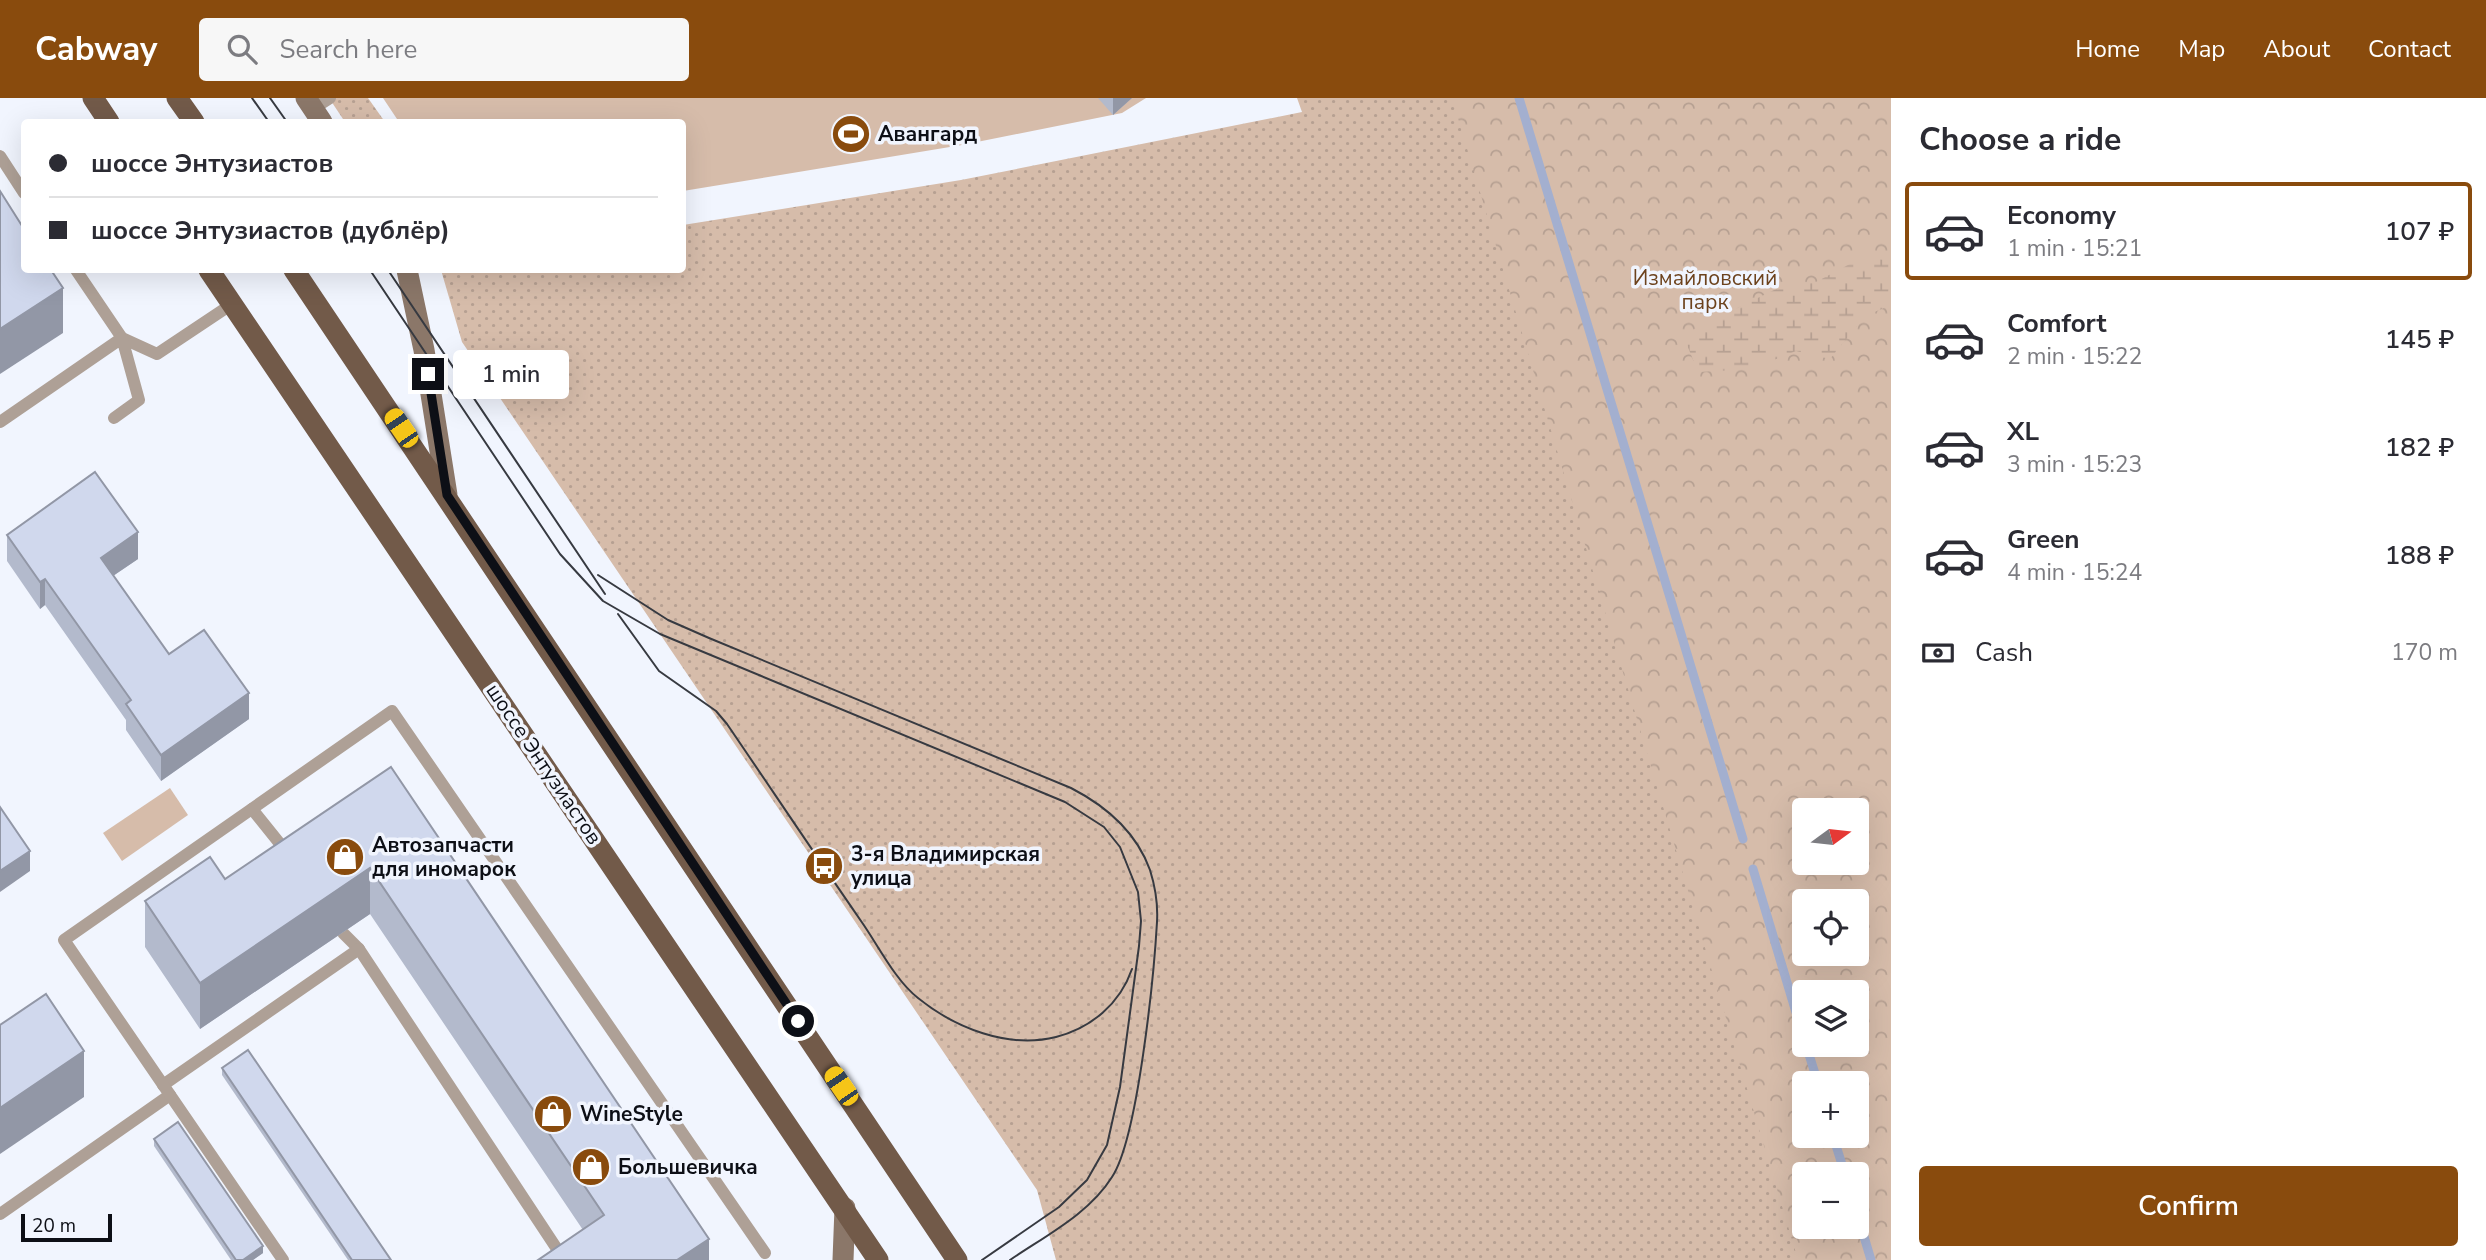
<!DOCTYPE html>
<meta charset="utf-8">
<style>
body{margin:0;font-family:"Nunito Sans",sans-serif;background:#f7f7f7;color:#2b2b33;height:100vh;display:flex;flex-direction:column;font-size:26px;white-space:nowrap}
*{box-sizing:border-box;margin:0}
p{font-size:23px;color:#7c7c81}
.icon{flex:none;width:38px;height:38px;fill:none;stroke:currentColor;stroke-width:2;stroke-linecap:round;stroke-linejoin:round}
.map{position:relative;flex:1;overflow:hidden}
.side{display:flex;flex-direction:column;background:#fff;width:595px}
.side>*{flex:none}
.top-card{position:absolute;left:21px;top:21px;width:665px;height:154px;border-radius:7px;box-shadow:0 7px 28px #0002;display:grid;align-content:center;height:154px;padding:0 28px;background:#fff}
.needle{width:46px;rotate:75deg}
.fabs{position:absolute;left:1792px;top:700px;display:grid;gap:14px}
.fabs a{display:grid;place-items:center;width:77px;height:77px;border-radius:7px;background:#fff;box-shadow:0 7px 28px #0002;font-size:35px}
.scale{position:absolute;left:21px;bottom:18px;width:91px;box-sizing:border-box;padding-left:7px;border:4px solid #0d0f16;border-top:0;font-size:19px;line-height:24px;white-space:nowrap;color:#0d0f16;-webkit-text-stroke:5px #f1f5fe;paint-order:stroke}
.end{position:absolute;width:32px;height:32px;margin:-16px;border:9px solid #0d0f16;background:#fff;box-shadow:0 0 0 4px #fff}
.from{border-radius:50%}
.bubble{position:absolute;height:49px;border-radius:7px;background:#fff;box-shadow:0 7px 28px #0002;font-size:23px;font-weight:600;line-height:49px;text-align:center}
.car{position:absolute;width:21px;height:42px;margin:-21px -10px;border-radius:9px;box-shadow:0 0 5px 2px #0007;background:linear-gradient(#f5c518 24%,#345 0 40%,#f5c518 0 76%,#345 0 86%,#f5c518 0)}
.top-card b{display:flex;align-items:center;gap:24px;height:66px;font-size:26px}
.top-card b+b{border-top:2px solid #e1e1e2}
.top-card i{width:18px;height:18px;background:#2b2b33}
ul{padding:0;list-style:none}
li{display:flex;align-items:center;gap:21px;height:98px;margin:0 14px 10px;padding:0 14px;border:4px solid transparent;border-radius:7px}
li div{flex:1}
li b{display:block;font-size:26px}
li em{font-style:normal;font-weight:600}
li.active{border-color:#894b0d}
li>.icon{width:63px;height:63px;stroke-width:1.5}
h2{padding:0 28px;font-size:32px;line-height:84px}
.pay{display:flex;align-items:center;gap:18px;height:77px;padding:0 28px;font-size:26px}
.pay p{margin-inline-start:auto}
.action{display:flex;gap:14px;margin-top:auto;padding:14px 28px}
.action a{flex:1;height:80px;border-radius:7px;background:#894b0d;color:#fff;font-size:28px;font-weight:600;line-height:80px;text-align:center}
header{display:flex;align-items:center;gap:42px;box-sizing:border-box;height:98px;padding:0 35px;background:#894b0d;color:#fff}
header strong{font-size:33px}
nav{display:flex;gap:38px;margin-inline-start:auto;font-size:24px}
.search{width:490px;height:63px;background:#f7f7f7;display:flex;align-items:center;gap:18px;box-sizing:border-box;padding:0 24px;border-radius:7px;color:#7c7c81;font-size:26px}
main{display:flex;flex:1;min-height:0}
.map>svg:first-child{display:block}
.grass{fill:url(#grass-dots);fill-rule:evenodd}
.forest{fill:url(#forest-crowns);fill-rule:evenodd}
.wetland{fill:url(#wetland-marsh)}
.garden{fill:#d6bcaa}
.lines{fill:none;stroke-linecap:round;stroke-linejoin:round}
.stream{stroke:#a3afcf;stroke-width:9}
.lane{stroke:#aea096;stroke-width:12}
.secondary{stroke:#8b7769;stroke-width:21}
.primary{stroke:#725a49;stroke-width:21}
.tram{stroke:#373a41;stroke-width:2}
.wall{fill:#b3bacc}
.shaded-wall{fill:#9297a6}
.building{fill:#d0d8ed;stroke:#9297a6;stroke-width:2}
.route{stroke:#0d0f16;stroke-width:9}
.labels{text-anchor:middle;dominant-baseline:central;stroke-width:7;stroke-linejoin:round;paint-order:stroke}
.poi-label{font-size:21px;font-weight:bold;fill:#0d0f16;stroke:#f1f5fe;text-anchor:start}
.park-label{font-size:21px;fill:#6c421d;stroke:#f1f5fe}
.street-label{font-size:21px;fill:#0d0f16;stroke:#f1f5fe}
</style>
<header>
<strong>Cabway</strong>
<div class="search"><svg class="icon" aria-label="search" viewBox="0 0 24 24"><circle cx="10" cy="10" r="6"/><path d="M15 15l6 6"/></svg>Search here</div>
<nav><a>Home</a><a>Map</a><a>About</a><a>Contact</a></nav>
</header>
<main>
<div class="map">
<svg width="1891" height="1162" viewBox="0 0 1891 1162">
<defs>
<pattern id="grass-dots" width="8" height="8" patternUnits="userSpaceOnUse" patternTransform="scale(1.75)"><rect width="8" height="8" fill="#d6bcaa"/><path d="M2 2h.1M6 6h.1" fill="none" stroke="#b6a092" stroke-width="1.8" stroke-linecap="round"/></pattern>
<pattern id="forest-crowns" width="20" height="18" patternUnits="userSpaceOnUse" patternTransform="scale(1.75)"><rect width="20" height="18" fill="#d6bcaa"/><path d="M2 6a3 3 0 1 1 6 0M12 15a3 3 0 1 1 6 0" fill="none" stroke="#b6a092"/></pattern>
<pattern id="wetland-marsh" width="20" height="14" patternUnits="userSpaceOnUse" patternTransform="scale(1.75)"><rect width="20" height="14" fill="#d6bcaa"/><path d="M1 5h8M5 5V1M11 12h8M15 12V8" fill="none" stroke="#b6a092"/></pattern>
</defs>
<rect width="100%" height="100%" fill="#f1f5fe"/>
<!-- grass -->
<g class="grass">
<polygon points="329,0 368,0 385,24 345,24"/>
<path d="M1297 0H1891V1162H1056L1037 1092 462 244 441 172H682L683 127 961 82 1302 14ZM1804 712H1857V765H1804ZM1804 803H1857V856H1804ZM1804 894H1857V947H1804ZM1804 985H1857V1038H1804ZM1804 1076H1857V1129H1804Z"/>
</g>
<!-- forest -->
<path class="forest" d="M1452 0H1891V1162H1798ZM1804 712H1857V765H1804ZM1804 803H1857V856H1804ZM1804 894H1857V947H1804ZM1804 985H1857V1038H1804ZM1804 1076H1857V1129H1804Z"/>
<!-- wetland -->
<polygon class="wetland" points="1863,159 1891,163 1891,207 1865,218 1830,261 1796,253 1751,271 1698,274 1683,237 1774,192 1816,184"/>
<!-- garden -->
<g class="garden">
<polygon points="383,0 1146,0 1122,15 962,47 683,93 682,24 399,24"/>
<polygon points="170,690 188,717 122,763 103,735"/>
</g>
<g class="lines">
<!-- stream -->
<g class="stream">
<polyline points="1519,0 1743,741"/>
<polyline points="1753,771 1804,941"/>
<polyline points="1806,947 1818,985"/>
<polyline points="1833,1038 1845,1076"/>
<polyline points="1857,1115 1871,1162"/>
</g>
<!-- lane -->
<g class="lane">
<polyline points="313,11 330,0"/>
<polyline points="0,58 24,95"/>
<polyline points="76,172 122,240 157,256 232,206"/>
<polyline points="0,324 122,240 139,302 114,320"/>
<polyline points="252,711 289,757"/>
<polyline points="343,835 359,851"/>
<polyline points="163,987 359,851 559,1154 548,1162"/>
<polyline points="0,1116 170,997"/>
<polyline points="283,1162 64,842 392,613 765,1155"/>
</g>
<!-- secondary -->
<g class="secondary">
<polyline points="306,0 322,24"/>
<polyline points="407,172 424,252 447,397"/>
<polyline points="843,1162 845,1110"/>
</g>
<!-- primary -->
<g class="primary">
<polyline points="93,0 109,24"/>
<polyline points="177,0 194,24"/>
<polyline points="209,172 878,1162"/>
<polyline points="294,172 957,1162"/>
</g>
<!-- tram -->
<g class="tram">
<polyline points="252,0 269,24"/>
<polyline points="270,0 287,24"/>
<polyline points="370,172 560,456 603,503 660,536 1065,704 1104,729 1120,749 1138,794 1141,823 1139,848 1120,989 1107,1047 1087,1082 1059,1109 982,1162"/>
<polyline points="388,172 605,496"/>
<path d="M598 477 668 522 709 540 1071 690C1106 708 1136 733 1150 772 1155 788 1158 807 1157 824 1154 876 1138 1040 1112 1079 1089 1116 1045 1138 1010 1162"/>
<path d="M618 516 659 573 716 613 727 626C772 692 816 758 861 823 878 847 895 882 918 900 955 930 1008 951 1056 939 1091 930 1120 906 1132 871"/>
</g>
</g>
<!-- wall -->
<g class="wall">
<polygon points="1098,0 1132,0 1113,17"/>
<polygon points="7,437 138,461 113,478 169,556 249,621 161,683 126,632 126,622 45,507 40,511 7,463"/>
<polygon points="391,669 709,1162 583,1132 370,816 200,931 145,849 145,803 225,781"/>
<polygon points="222,970 391,1162 348,1162 222,977"/>
<polygon points="154,1041 263,1155 253,1162 231,1162 154,1048"/>
</g>
<!-- shaded-wall -->
<g class="shaded-wall">
<polygon points="1113,0 1132,0 1113,17"/>
<polygon points="63,190 63,235 0,276 0,231"/>
<polygon points="138,434 138,461 101,486 101,460"/>
<polygon points="45,481 45,507 40,511 40,484"/>
<polygon points="249,595 249,621 161,683 161,657"/>
<polygon points="30,753 30,773 0,794 0,773"/>
<polygon points="370,770 370,816 200,931 200,885"/>
<polygon points="84,953 84,999 0,1056 0,1010"/>
<polygon points="709,1141 709,1162 677,1162"/>
<polygon points="263,1148 263,1155 253,1162 243,1162"/>
</g>
<!-- building -->
<g class="building">
<polygon points="0,93 24,131 24,172 51,172 63,190 0,231"/>
<polygon points="95,374 138,434 101,460 169,556 204,532 249,595 161,657 126,606 131,602 45,481 40,484 7,437"/>
<polygon points="391,669 709,1141 677,1162 538,1162 604,1117 370,770 200,885 145,803 210,759 225,781"/>
<polygon points="0,709 30,753 0,773"/>
<polygon points="46,896 84,953 0,1010 0,927"/>
<polygon points="248,952 391,1162 352,1162 222,970"/>
<polygon points="178,1024 263,1148 243,1162 236,1162 154,1041"/>
</g>
<g class="lines">
<!-- route -->
<polyline class="route" points="428,276 447,397 798,923"/>
</g>
<!-- icons -->
<defs>
<g id="stadium-disc" transform="scale(2.0125)"><circle r="9.5" fill="#894b0d" stroke="#f1f5fe"/><path d="M0-5a6.5 5 0 1 0 0 10a6.5 5 0 1 0 0-10ZM-3.5-1.8h7v3.6h-7Z" fill="#fff"/></g>
<g id="shop-disc" transform="scale(2.0125)"><circle r="9.5" fill="#894b0d" stroke="#f1f5fe"/><path d="M-5-2.5h2.3a2.7 3.5 0 0 1 5.4 0H5L5.5 6h-11ZM-1.5-2.5h3a1.5 2.3 0 0 0-3 0Z" fill="#fff"/></g>
<g id="bus-disc" transform="scale(2.0125)"><circle r="9.5" fill="#894b0d" stroke="#f1f5fe"/><path d="M-5-6H5V4H4V6H2V4H-2V6H-4V4H-5ZM-3.5-4V0h7V-4ZM-3.5 1.2v1.5H-2V1.2ZM2 1.2v1.5H3.5V1.2Z" fill="#fff"/></g>
</defs>
<g fill-rule="evenodd">
<use href="#stadium-disc" x="851" y="36"/>
<use href="#shop-disc" x="345" y="759"/>
<use href="#bus-disc" x="824" y="768"/>
<use href="#shop-disc" x="553" y="1016"/>
<use href="#shop-disc" x="591" y="1069"/>
</g>
<g class="labels">
<!-- poi labels -->
<g class="poi-label">
<text x="878" y="36">Авангард</text>
<text x="372" y="747">Автозапчасти<tspan x="372" dy="24">для иномарок</tspan></text>
<text x="851" y="756">3-я Владимирская<tspan x="851" dy="24">улица</tspan></text>
<text x="580" y="1016">WineStyle</text>
<text x="618" y="1069">Большевичка</text>
</g>
<!-- park labels -->
<g class="park-label">
<text x="1705" y="180">Измайловский<tspan x="1705" dy="24">парк</tspan></text>
</g>
<!-- street labels -->
<g class="street-label">
<text transform="translate(544 666) rotate(56)">шоссе Энтузиастов</text>
</g>
</g>
</svg>
<div class="fabs">
<a><svg class="needle" viewBox="-14 -14 28 28"><path d="M0-13l5 13h-10z" fill="#e53935"/><path d="M0 13l5-13h-10z" fill="#7c7c81"/></svg></a>
<a><svg class="icon" aria-label="locate" viewBox="0 0 24 24"><circle cx="12" cy="12" r="6"/><path d="M12 2v4M12 18v4M2 12h4M18 12h4"/></svg></a>
<a><svg class="icon" aria-label="layers" viewBox="0 0 24 24"><path d="M12 4l9 5-9 5-9-5zM3 14l9 5 9-5"/></svg></a>
<a>+</a>
<a>−</a>
</div>
<div class="scale">20 m</div>
<i class="end from" style="left:798px;top:923px"></i>
<i class="end" style="left:428px;top:276px"></i>
<div class="bubble" style="left:453px;top:252px;width:116px">1 min</div>
<i class="car" style="left:401px;top:330px;rotate:326deg"></i>
<i class="car" style="left:841px;top:988px;rotate:326deg"></i>
<div class="top-card">
<b><i class="from"></i>шоссе Энтузиастов</b>
<b><i></i>шоссе Энтузиастов (дублёр)</b>
</div>
</div>
<section class="side">
<h2>Choose a ride</h2>
<ul>
<li class="active"><svg class="icon" aria-label="car" viewBox="0 0 24 24"><path d="M5 17H2v-5l4-1 3-4h7l3 4 3 1v5h-3M9 17h6M6 11h13"/><circle cx="7" cy="17" r="2"/><circle cx="17" cy="17" r="2"/></svg><div><b>Economy</b><p>1 min · 15:21</p></div><em>107 ₽</em></li>
<li><svg class="icon" aria-label="car" viewBox="0 0 24 24"><path d="M5 17H2v-5l4-1 3-4h7l3 4 3 1v5h-3M9 17h6M6 11h13"/><circle cx="7" cy="17" r="2"/><circle cx="17" cy="17" r="2"/></svg><div><b>Comfort</b><p>2 min · 15:22</p></div><em>145 ₽</em></li>
<li><svg class="icon" aria-label="car" viewBox="0 0 24 24"><path d="M5 17H2v-5l4-1 3-4h7l3 4 3 1v5h-3M9 17h6M6 11h13"/><circle cx="7" cy="17" r="2"/><circle cx="17" cy="17" r="2"/></svg><div><b>XL</b><p>3 min · 15:23</p></div><em>182 ₽</em></li>
<li><svg class="icon" aria-label="car" viewBox="0 0 24 24"><path d="M5 17H2v-5l4-1 3-4h7l3 4 3 1v5h-3M9 17h6M6 11h13"/><circle cx="7" cy="17" r="2"/><circle cx="17" cy="17" r="2"/></svg><div><b>Green</b><p>4 min · 15:24</p></div><em>188 ₽</em></li>
</ul>
<div class="pay"><svg class="icon" aria-label="cash" viewBox="0 0 24 24"><path d="M3 7h18v10H3z"/><circle cx="12" cy="12" r="2"/></svg>Cash<p>170 m</p></div>
<div class="action"><a>Confirm</a></div>
</section>
</main>
